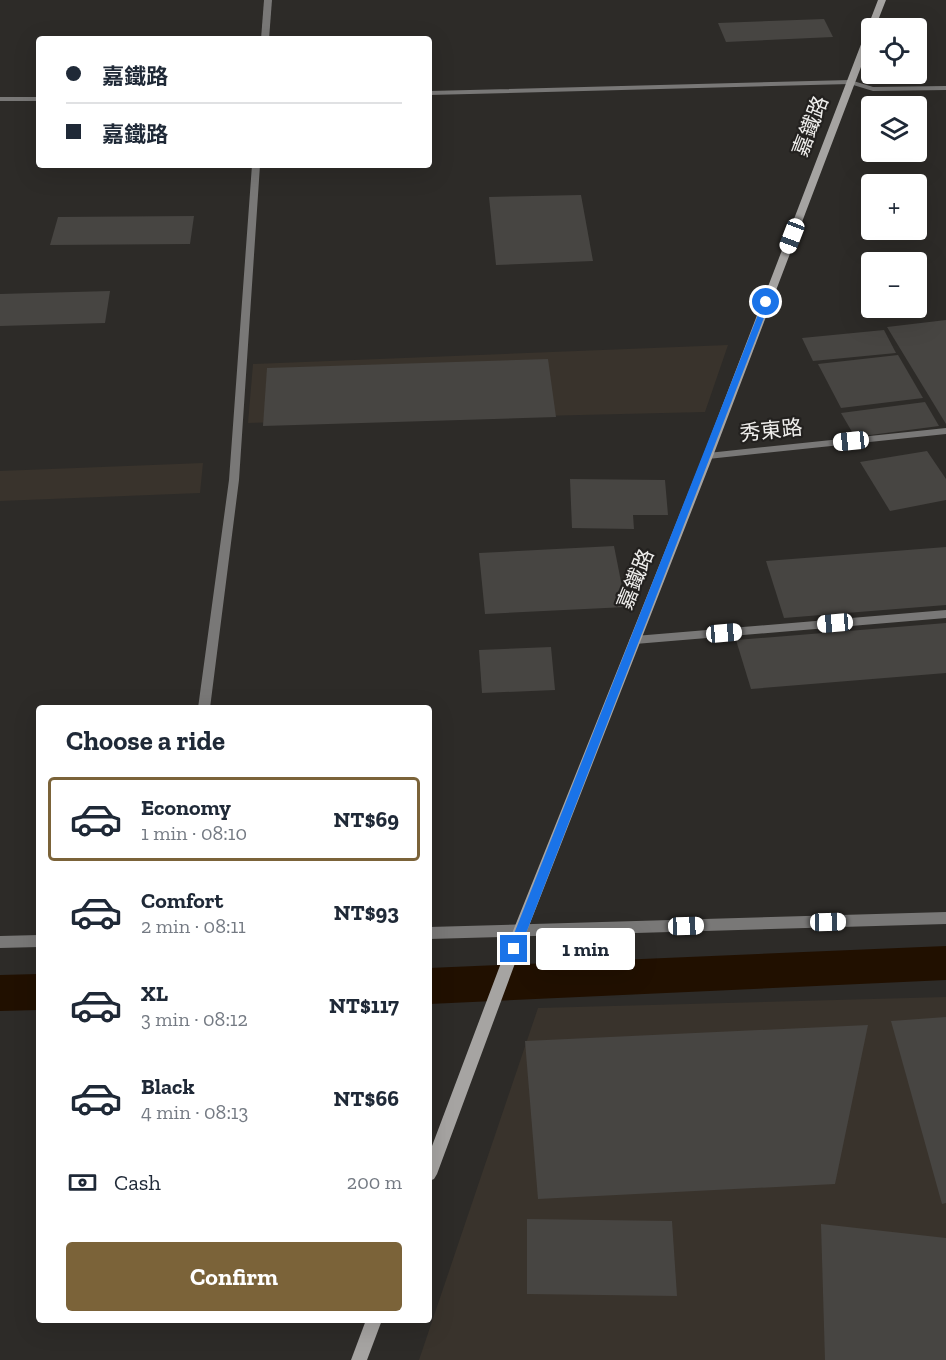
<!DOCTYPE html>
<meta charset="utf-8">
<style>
body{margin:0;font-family:"Zilla Slab","Noto Sans TC",serif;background:#f6f6f7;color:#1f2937;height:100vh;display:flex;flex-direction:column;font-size:22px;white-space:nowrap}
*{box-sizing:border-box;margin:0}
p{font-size:20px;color:#747a83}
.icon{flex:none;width:33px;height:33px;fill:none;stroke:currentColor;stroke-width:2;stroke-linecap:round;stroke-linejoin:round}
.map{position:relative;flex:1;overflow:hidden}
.panel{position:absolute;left:36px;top:705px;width:396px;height:618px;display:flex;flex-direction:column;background:#fff;border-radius:6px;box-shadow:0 6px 24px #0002}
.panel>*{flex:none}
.hud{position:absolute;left:36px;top:36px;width:396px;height:132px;border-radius:6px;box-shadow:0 6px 24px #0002;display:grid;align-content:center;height:132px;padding:0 30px;background:#fff}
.fabs{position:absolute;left:861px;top:18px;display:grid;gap:12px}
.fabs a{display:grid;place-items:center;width:66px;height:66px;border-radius:6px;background:#fff;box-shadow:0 6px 24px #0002;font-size:30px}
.end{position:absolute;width:27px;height:27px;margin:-14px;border:8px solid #1a73e8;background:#fff;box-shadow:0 0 0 3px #fff}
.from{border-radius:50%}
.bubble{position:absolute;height:42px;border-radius:6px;background:#fff;box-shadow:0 6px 24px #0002;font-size:20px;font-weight:700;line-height:42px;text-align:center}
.car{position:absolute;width:18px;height:36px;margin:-18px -9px;border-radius:8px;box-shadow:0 0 4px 2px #0007;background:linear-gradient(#fff 24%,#345 0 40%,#fff 0 76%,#345 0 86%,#fff 0)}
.hud b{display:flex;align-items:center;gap:21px;height:57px;font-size:22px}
.hud b+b{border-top:2px solid #e0e1e3}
.hud i{width:15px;height:15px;background:#1f2937}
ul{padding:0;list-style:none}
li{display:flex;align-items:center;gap:18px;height:84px;margin:0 12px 9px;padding:0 18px;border:3px solid transparent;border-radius:6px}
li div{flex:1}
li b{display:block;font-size:22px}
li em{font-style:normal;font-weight:700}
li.selected{border-color:#7b6339}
li>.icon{width:54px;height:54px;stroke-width:1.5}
h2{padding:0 30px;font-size:27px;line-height:72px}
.pay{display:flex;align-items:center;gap:15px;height:66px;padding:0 30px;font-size:22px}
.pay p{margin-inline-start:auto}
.action{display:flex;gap:12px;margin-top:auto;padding:12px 30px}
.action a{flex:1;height:69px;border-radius:6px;background:#7b6339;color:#fff;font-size:24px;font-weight:700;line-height:69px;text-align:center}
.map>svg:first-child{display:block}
.built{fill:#39332c}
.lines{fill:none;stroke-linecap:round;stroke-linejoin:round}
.canal{fill:#211000;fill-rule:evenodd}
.building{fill:#474542}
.lane{fill:#797877;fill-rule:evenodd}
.secondary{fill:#a6a4a2;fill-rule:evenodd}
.route{fill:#1a73e8}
.labels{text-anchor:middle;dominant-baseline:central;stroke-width:4.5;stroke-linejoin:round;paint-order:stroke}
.street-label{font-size:21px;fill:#efeeec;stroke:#23211f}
</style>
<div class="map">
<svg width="946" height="1360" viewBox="0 0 946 1360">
<rect width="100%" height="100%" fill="#2d2b28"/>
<!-- built -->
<g class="built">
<polygon points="728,345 705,412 248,423 253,364"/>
<polygon points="203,463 200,493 0,501 0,471"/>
<polygon points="946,997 946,1360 419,1360 538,1008"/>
</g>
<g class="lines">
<!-- canal -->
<g class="canal">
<polygon points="946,946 946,980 429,1004 429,968"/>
<polygon points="39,974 39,1010 0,1011 0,975"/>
</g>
</g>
<!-- building -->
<g class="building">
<polygon points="824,19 833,37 726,42 718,23"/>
<polygon points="581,195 593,261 496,265 489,197"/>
<polygon points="194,216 190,244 50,245 58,217"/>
<polygon points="110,291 105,323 0,326 0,294"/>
<polygon points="946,320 946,424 887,327"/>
<polygon points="884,330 896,353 813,361 802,338"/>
<polygon points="898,355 923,398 841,408 818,364"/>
<polygon points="548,359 556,417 263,426 267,368"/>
<polygon points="925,402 939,426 855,437 841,413"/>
<polygon points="927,451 946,479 946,500 890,511 860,462"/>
<polygon points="570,479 665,480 668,515 633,515 634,529 572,528"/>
<polygon points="614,546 626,607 485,614 479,553"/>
<polygon points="946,547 946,605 784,618 766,561"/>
<polygon points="946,623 946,673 751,689 736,640"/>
<polygon points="551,647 555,690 482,693 479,650"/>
<polygon points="946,1017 946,1203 942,1204 891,1021"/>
<polygon points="868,1025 835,1184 538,1199 525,1041"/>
<polygon points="527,1219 672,1221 677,1296 527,1294"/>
<polygon points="821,1224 946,1238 946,1360 825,1360"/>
</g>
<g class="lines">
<!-- lane -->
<g class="lane">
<polygon points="264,0 272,0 269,39 261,39"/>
<polygon points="850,80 873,87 946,86 946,90 873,91 850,84 429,95 429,91"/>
<rect x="0" y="97" width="39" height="4"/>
<polygon points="252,165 260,165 239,480 210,708 198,708 229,480"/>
<polygon points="946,428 946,434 708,459 703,456 708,453"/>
<polygon points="946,610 946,618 635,644 629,640 635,636"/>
<polygon points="946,912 946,924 429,939 429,927"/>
<polygon points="39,935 39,947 0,948 0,936"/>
</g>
<!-- secondary -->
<g class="secondary">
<polygon points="878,0 886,0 875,28 872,28 872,38 713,456 527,931 437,1174 434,1179 429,1181 429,1154 513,931 703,456"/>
<polygon points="366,1320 382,1320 367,1360 351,1360"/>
</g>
</g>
<!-- route -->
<polygon class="route" points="766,300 770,302 520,949 518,953 510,953 508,949 763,302"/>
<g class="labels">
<!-- street labels -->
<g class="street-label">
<text transform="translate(810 126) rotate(-69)">嘉鐵路</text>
<text transform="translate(771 430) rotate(-6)">秀東路</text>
<text transform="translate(635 579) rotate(-68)">嘉鐵路</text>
</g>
</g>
</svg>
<div class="fabs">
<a><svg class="icon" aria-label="locate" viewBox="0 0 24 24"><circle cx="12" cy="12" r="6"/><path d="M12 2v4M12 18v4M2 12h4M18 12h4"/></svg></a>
<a><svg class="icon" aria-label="layers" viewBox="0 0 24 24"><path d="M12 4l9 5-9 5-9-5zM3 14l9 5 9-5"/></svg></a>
<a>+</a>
<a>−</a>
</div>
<i class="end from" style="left:766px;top:302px"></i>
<i class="end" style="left:514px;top:949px"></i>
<div class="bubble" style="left:536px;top:928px;width:99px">1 min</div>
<i class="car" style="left:792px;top:236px;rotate:201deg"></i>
<i class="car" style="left:851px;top:441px;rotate:264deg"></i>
<i class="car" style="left:835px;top:623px;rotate:265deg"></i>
<i class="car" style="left:724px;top:633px;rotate:85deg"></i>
<i class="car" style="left:828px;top:922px;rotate:89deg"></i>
<i class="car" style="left:686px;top:926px;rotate:88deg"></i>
<div class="hud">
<b><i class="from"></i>嘉鐵路</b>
<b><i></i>嘉鐵路</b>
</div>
<section class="panel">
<h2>Choose a ride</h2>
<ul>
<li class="selected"><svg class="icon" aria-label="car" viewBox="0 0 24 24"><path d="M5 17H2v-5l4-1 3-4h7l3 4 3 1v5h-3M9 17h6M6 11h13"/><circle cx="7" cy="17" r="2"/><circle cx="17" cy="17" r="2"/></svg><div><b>Economy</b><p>1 min · 08:10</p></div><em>NT$69</em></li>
<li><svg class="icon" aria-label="car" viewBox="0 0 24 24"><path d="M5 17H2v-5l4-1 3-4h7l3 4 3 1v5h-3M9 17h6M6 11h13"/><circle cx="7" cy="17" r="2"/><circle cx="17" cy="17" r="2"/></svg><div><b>Comfort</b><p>2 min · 08:11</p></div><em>NT$93</em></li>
<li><svg class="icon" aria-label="car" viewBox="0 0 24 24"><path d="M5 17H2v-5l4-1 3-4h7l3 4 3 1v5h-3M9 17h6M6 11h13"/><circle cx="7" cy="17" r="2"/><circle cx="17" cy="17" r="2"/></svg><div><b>XL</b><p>3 min · 08:12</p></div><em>NT$117</em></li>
<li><svg class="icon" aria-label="car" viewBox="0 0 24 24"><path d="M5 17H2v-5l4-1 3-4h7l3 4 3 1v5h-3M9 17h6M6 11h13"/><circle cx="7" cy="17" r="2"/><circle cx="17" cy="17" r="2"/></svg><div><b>Black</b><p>4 min · 08:13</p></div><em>NT$66</em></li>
</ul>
<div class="pay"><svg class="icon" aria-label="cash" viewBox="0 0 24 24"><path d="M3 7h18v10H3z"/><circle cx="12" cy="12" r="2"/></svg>Cash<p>200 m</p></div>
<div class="action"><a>Confirm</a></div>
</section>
</div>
